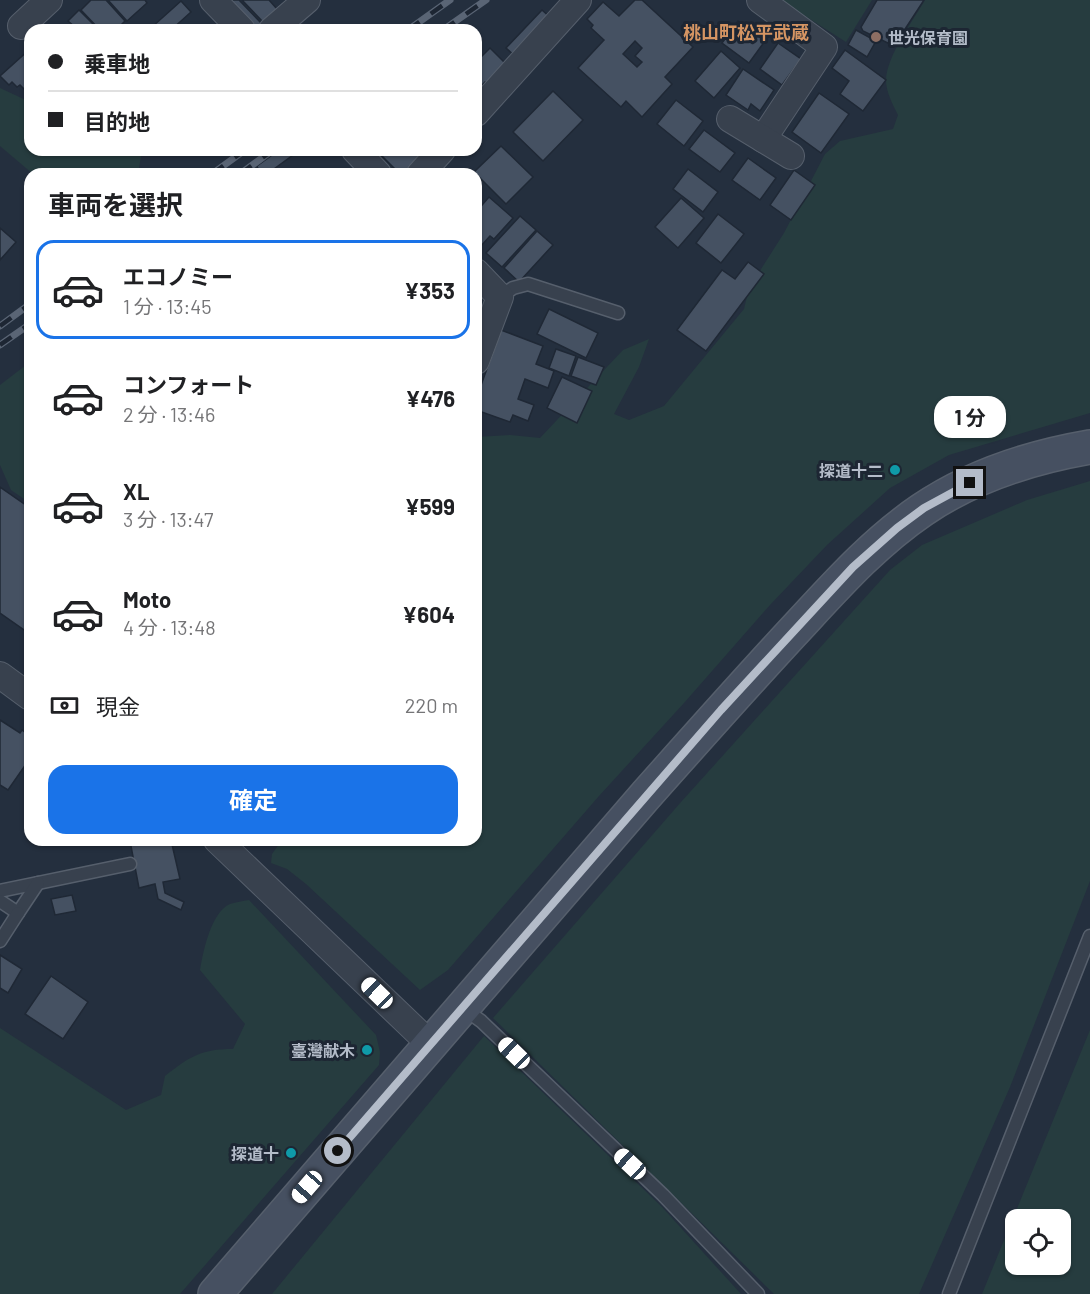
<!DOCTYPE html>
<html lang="ja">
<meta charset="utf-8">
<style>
body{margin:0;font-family:Barlow,"Noto Sans JP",sans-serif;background:#f2f2f2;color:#202124;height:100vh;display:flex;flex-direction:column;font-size:22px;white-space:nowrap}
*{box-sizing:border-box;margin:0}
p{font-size:20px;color:#757577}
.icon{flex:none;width:33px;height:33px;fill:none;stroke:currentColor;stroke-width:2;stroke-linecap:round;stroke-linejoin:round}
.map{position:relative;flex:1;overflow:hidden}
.panel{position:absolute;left:24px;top:168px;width:458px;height:678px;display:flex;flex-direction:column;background:#fff;border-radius:18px;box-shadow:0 2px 4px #0004}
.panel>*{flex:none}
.guide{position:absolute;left:24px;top:24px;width:458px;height:132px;border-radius:18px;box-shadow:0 2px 4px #0004;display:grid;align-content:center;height:132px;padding:0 24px;background:#fff}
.controls{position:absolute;left:1005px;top:1209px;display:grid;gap:12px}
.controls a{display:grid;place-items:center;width:66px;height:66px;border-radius:12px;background:#fff;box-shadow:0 2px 4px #0004;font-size:30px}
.end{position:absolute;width:27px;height:27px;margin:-14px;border:8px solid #b4bcc9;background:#111;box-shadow:0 0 0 3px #111}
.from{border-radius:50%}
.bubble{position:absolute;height:42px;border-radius:18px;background:#fff;box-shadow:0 2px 4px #0004;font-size:20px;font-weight:700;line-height:42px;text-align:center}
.car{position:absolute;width:18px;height:36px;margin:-18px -9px;border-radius:8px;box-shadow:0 0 4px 2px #0007;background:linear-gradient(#fff 24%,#345 0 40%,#fff 0 76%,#345 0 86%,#fff 0)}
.guide b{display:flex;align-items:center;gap:21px;height:57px;font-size:22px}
.guide b+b{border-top:2px solid #e0e0e0}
.guide i{width:15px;height:15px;background:#202124}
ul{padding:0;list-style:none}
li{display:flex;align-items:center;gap:18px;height:99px;margin:0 12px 9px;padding:0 12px;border:3px solid transparent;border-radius:18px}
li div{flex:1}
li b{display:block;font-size:22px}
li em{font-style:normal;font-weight:700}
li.current{border-color:#1a73e8}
li>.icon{width:54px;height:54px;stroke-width:1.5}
h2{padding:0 24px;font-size:27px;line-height:72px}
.pay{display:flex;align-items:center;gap:15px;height:66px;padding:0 24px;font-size:22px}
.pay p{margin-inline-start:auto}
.cta{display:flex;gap:12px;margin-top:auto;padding:12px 24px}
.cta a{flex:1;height:69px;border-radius:18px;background:#1a73e8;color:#fff;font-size:24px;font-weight:700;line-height:69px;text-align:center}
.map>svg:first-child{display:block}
.green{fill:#263c3f;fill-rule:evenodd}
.building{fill:#455162;stroke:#1f2835;stroke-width:1.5;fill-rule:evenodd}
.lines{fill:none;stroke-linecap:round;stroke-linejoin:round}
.lane-casing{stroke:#565f6c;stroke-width:15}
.street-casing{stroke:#565f6c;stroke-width:28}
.secondary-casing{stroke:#565f6c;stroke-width:36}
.lane{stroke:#38414e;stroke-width:12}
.street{stroke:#38414e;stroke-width:26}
.secondary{stroke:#465061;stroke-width:33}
.rail-casing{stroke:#5a6575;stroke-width:7}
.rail{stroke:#1d2633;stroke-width:4.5;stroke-dasharray:14;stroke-linecap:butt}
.route{stroke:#b4bcc9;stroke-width:8}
.education-dot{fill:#8d6e63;stroke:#1d2633;stroke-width:2}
.culture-dot{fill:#0f9aa8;stroke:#1d2633;stroke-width:2}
.labels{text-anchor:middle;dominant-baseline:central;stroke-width:6;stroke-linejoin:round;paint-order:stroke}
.poi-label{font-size:16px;font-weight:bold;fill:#b4bcc9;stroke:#1d2633;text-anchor:end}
.neighbourhood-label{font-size:18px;font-weight:bold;fill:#d59563;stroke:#1d2633}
</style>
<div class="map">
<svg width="1090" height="1294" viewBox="0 0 1090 1294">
<rect width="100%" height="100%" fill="#242f3e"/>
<!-- green -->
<g class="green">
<polygon points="780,0 872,0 846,42"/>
<path d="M925 0H1090V413L949 455 890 488 827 545 770 605 684 703 599 796 448 970 420 990 306 884 287 869 271 863 272 854 282 840H476V437L510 435 540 438 623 350 649 339 639 367 614 414 629 420 664 406 744 309 749 288 784 233 825 154 840 141 893 129 898 115C893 105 886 92 886 80 887 55 913 21 925 0Z"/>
<polygon points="0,88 30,102 30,150 142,150 138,174 33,174 0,146"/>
<polygon points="30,362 30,503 11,490 0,465 0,385"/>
<polygon points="1090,481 1090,881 1010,1087 919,1294 774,1294 493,1018 681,802 890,570 922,545 1027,500"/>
<path d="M249 900 376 1035 380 1052 379 1065 180 1294H0V1028L126 1110 161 1095 165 1076C189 1057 201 1049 233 1049L245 1024 200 970C203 952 211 912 230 904 236 902 243 901 249 900Z"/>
<path d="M1090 1030V1294H982ZM1016 1220H1060V1264H1016Z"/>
<polygon points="484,1036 662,1207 741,1294 272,1294"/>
</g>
<!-- building -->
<g class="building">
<polygon points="91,0 106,0 125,21 116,30 100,30 81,10"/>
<polygon points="108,0 145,0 147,3 127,21"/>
<polygon points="232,0 239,0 262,24 257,30 246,30 224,7"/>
<polygon points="242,0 269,0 277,9 264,23"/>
<path d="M635 0H642L693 47 665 77 672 84 642 117 626 101 621 107 578 68 604 40 591 28 593 25 587 19 603 2 619 16ZM635 41 642 48 635 56 642 62 637 67 623 54Z"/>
<polygon points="877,0 924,0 894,46 863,31 861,27"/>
<polygon points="181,1 191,12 171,30 154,30 152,27"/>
<polygon points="79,10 99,30 72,30 75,27 68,21"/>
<polygon points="542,10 553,20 517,58 506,48"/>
<polygon points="738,21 765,41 749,63 722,43"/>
<polygon points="856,30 876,41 867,57 848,45"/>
<polygon points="778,43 801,59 782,85 760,69"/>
<polygon points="490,48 508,66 488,85 485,82 476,91 476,62"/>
<polygon points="30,49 30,89 29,88 26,91 20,85 17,87 12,82 9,85 0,76"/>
<polygon points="845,50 886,80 863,111 840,94 849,81 832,68"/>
<polygon points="721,51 740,68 714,98 695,81"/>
<polygon points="743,69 774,90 760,111 751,104 748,110 726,95"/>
<polygon points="553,91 583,120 543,161 513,132"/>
<polygon points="819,93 849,114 821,153 792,132"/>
<polygon points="676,100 703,121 684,146 657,124"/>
<polygon points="704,130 735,153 720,172 689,149"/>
<polygon points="501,146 533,177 506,204 474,172"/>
<polygon points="279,150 290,150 293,155 267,174 255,174 259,171 257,166"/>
<polygon points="384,150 432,150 408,174 400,174 380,154"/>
<polygon points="748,158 776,178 760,200 732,180"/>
<polygon points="688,169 718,192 703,212 673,189"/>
<polygon points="794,170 815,185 791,220 770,205"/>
<polygon points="489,197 513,218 494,239 490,236 480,247 476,243 476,212"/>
<polygon points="681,198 704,218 678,248 655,227"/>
<polygon points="718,214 744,234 721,263 696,243"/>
<polygon points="520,216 536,230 502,267 486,253"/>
<polygon points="0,228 16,242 0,260"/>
<polygon points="537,231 553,245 519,282 504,268"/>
<polygon points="748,262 764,274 706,351 677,330 722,270 735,279"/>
<polygon points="549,309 598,333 586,358 537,334"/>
<polygon points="501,330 543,346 536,364 554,371 548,388 525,379 518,399 534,405 528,421 513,415 510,422 476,410 476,399"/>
<polygon points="556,349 576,356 569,376 549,368"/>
<polygon points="578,357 604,367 596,385 571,376"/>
<polygon points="562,377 592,391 577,423 547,408"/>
<polygon points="0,487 30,508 30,634 0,613"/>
<polygon points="0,720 20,733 22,730 30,736 30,767 26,764 8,790 0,785"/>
<polygon points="134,840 171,840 180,879 163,882 165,893 184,902 181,910 158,899 155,884 139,888 130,841"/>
<polygon points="72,895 76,911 55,915 51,899"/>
<polygon points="0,955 22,969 8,993 0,988"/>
<polygon points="51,976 88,1002 63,1039 25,1014"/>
</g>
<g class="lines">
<!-- lane casing -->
<g class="lane-casing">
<g id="lane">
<polyline points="500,297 513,288 528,284 618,313"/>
<polyline points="0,891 130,864"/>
<polyline points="0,901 18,913 38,883"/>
<polyline points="0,941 18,913"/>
<polyline points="464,1009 481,1021 663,1195 758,1294"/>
<polyline points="949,1294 1090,936"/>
</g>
</g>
<!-- street casing -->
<g class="street-casing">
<g id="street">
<polyline points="213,0 242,30"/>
<polyline points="760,0 824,47 763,139"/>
<polyline points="21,26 49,0"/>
<polyline points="272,30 307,0"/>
<polyline points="476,113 578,0"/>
<polyline points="730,119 791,156"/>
<polyline points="355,150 378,174"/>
<polyline points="420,174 442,150"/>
<polyline points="476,272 500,297 476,361"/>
<polyline points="0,675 30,697"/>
<polyline points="217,840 429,1043"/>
</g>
</g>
<!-- secondary casing -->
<g class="secondary-casing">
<path id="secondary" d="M215 1294C358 1127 502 961 646 795 694 741 742 687 792 633 833 589 872 544 922 510 972 476 1032 457 1090 447"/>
</g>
<!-- lane -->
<use href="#lane" class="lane"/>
<!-- street -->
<use href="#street" class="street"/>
<!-- secondary -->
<use href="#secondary" class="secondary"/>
<!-- rail casing -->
<g class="rail-casing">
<g id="rail">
<polyline points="408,30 450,0"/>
<polyline points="443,30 486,0"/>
<polyline points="212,174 245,150"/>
<polyline points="240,174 273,150"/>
<polyline points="0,326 30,304"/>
<polyline points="0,345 30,324"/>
</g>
</g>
<!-- rail -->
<use href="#rail" class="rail"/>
</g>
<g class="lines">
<!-- route -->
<polyline class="route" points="338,1151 721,710 853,567 897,528 924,508 970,483"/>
</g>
<!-- markers -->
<circle class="education-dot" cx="876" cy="37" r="6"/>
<g class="culture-dot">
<circle cx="895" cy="470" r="6"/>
<circle cx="367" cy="1050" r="6"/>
<circle cx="291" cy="1153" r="6"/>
</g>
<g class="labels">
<!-- poi labels -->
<g class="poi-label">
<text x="888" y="37" text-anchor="start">世光保育園</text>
<text x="883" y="470">探道十二</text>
<text x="355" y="1050">臺灣献木</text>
<text x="279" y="1153">探道十</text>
</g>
<!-- neighbourhood labels -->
<g class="neighbourhood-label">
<text x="746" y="32">桃山町松平武蔵</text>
</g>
</g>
</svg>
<div class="controls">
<a><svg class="icon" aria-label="locate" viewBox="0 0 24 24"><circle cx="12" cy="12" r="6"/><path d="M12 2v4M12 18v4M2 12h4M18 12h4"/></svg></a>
</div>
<i class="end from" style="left:338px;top:1151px"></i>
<i class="end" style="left:970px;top:483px"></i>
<div class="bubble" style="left:934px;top:396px;width:72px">1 分</div>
<i class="car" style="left:377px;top:993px;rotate:314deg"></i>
<i class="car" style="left:514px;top:1053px;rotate:314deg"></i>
<i class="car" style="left:630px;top:1164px;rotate:313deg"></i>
<i class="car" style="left:307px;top:1187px;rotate:221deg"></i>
<div class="guide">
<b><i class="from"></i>乗車地</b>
<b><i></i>目的地</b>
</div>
<section class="panel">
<h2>車両を選択</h2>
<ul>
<li class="current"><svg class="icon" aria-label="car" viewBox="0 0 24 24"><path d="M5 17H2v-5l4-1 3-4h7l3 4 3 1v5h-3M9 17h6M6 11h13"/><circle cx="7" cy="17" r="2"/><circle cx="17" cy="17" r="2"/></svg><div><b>エコノミー</b><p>1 分 · 13:45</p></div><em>¥353</em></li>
<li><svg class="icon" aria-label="car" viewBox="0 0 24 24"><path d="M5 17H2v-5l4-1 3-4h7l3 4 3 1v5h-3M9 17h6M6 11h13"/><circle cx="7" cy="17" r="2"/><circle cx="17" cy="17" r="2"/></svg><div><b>コンフォート</b><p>2 分 · 13:46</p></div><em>¥476</em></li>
<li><svg class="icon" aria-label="car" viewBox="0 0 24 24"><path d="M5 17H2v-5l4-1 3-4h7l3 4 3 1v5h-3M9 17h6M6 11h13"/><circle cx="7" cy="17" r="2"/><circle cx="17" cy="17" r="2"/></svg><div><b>XL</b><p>3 分 · 13:47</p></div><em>¥599</em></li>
<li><svg class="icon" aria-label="car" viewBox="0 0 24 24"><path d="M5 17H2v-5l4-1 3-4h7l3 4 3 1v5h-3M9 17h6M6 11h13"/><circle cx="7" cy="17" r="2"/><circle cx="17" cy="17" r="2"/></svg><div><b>Moto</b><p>4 分 · 13:48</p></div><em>¥604</em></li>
</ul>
<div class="pay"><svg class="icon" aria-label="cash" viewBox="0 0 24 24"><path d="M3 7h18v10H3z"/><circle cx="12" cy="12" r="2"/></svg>現金<p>220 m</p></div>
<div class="cta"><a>確定</a></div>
</section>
</div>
